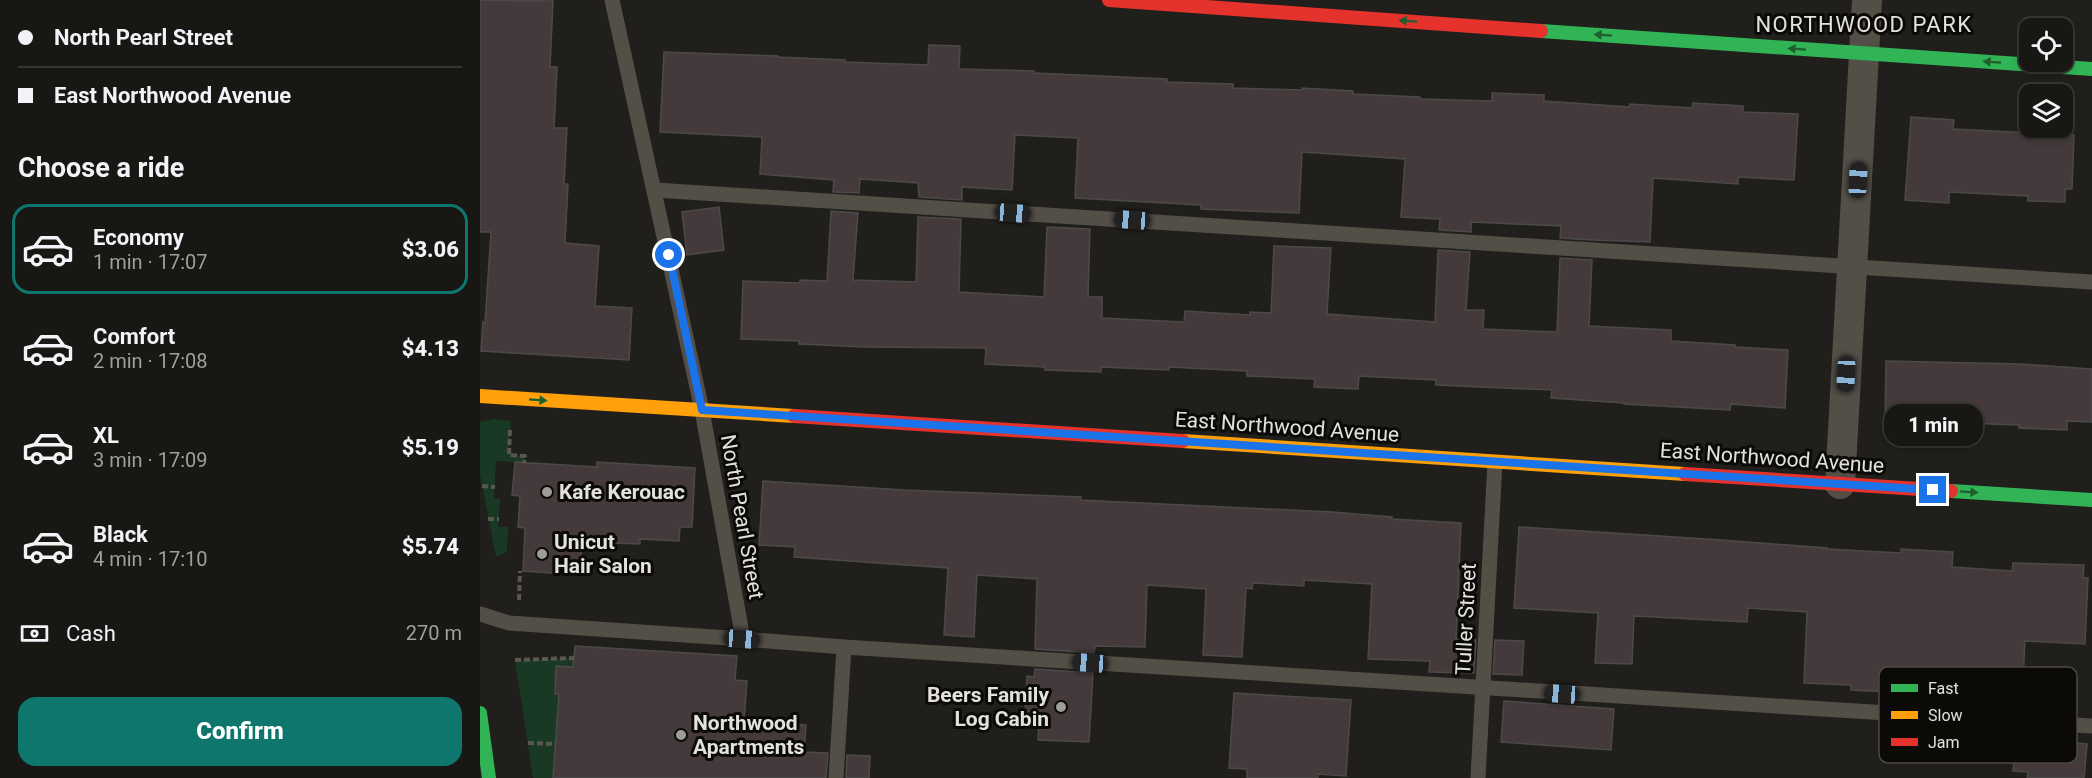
<!DOCTYPE html>
<meta charset="utf-8">
<style>
body{margin:0;font-family:Roboto,sans-serif;background:#21201d;color:#f1f3f6;height:100vh;display:flex;flex-direction:column;font-size:22px;white-space:nowrap}
*{box-sizing:border-box;margin:0}
p{font-size:20px;color:#9f9fa0}
.icon{flex:none;width:33px;height:33px;fill:none;stroke:currentColor;stroke-width:2;stroke-linecap:round;stroke-linejoin:round}
.map{position:relative;flex:1;overflow:hidden}
.sheet{display:flex;flex-direction:column;background:#181714;width:480px}
.sheet>*{flex:none}
.top-card{display:grid;align-content:center;height:132px;padding:0 18px;background:#181714}
.fabs{position:absolute;left:1539px;top:18px;display:grid;gap:12px}
.fabs a{display:grid;place-items:center;width:54px;height:54px;border-radius:12px;background:#181714;box-shadow:0 3px 9px #0003,0 0 0 2px #363634;font-size:30px}
.end{position:absolute;width:27px;height:27px;margin:-14px;border:8px solid #1a73e8;background:#fff;box-shadow:0 0 0 3px #fff}
.from{border-radius:50%}
.bubble{position:absolute;height:42px;border-radius:18px;background:#181714;box-shadow:0 3px 9px #0003,0 0 0 2px #363634;font-size:20px;font-weight:800;line-height:42px;text-align:center}
.car{position:absolute;width:18px;height:36px;margin:-18px -9px;border-radius:8px;box-shadow:0 0 4px 2px #0007;background:linear-gradient(#222 24%,#8ab4d8 0 40%,#222 0 76%,#8ab4d8 0 86%,#222 0)}
.top-card b{display:flex;align-items:center;gap:21px;height:57px;font-size:22px}
.top-card b+b{border-top:2px solid #363634}
.top-card i{width:15px;height:15px;background:#f1f3f6}
ul{padding:0;list-style:none}
li{display:flex;align-items:center;gap:18px;height:90px;margin:0 12px 9px;padding:0 6px;border:3px solid transparent;border-radius:18px}
li div{flex:1}
li b{display:block;font-size:22px}
li em{font-style:normal;font-weight:800}
li.on{border-color:#0f766e}
li>.icon{width:54px;height:54px;stroke-width:1.5}
h2{padding:0 18px;font-size:27px;line-height:72px}
.pay{display:flex;align-items:center;gap:15px;height:66px;padding:0 18px;font-size:22px}
.pay p{margin-inline-start:auto}
.primary-button{display:flex;gap:12px;margin-top:auto;padding:12px 18px}
.primary-button a{flex:1;height:69px;border-radius:18px;background:#0f766e;color:#fff;font-size:24px;font-weight:800;line-height:69px;text-align:center}
main{display:flex;flex:1;min-height:0}
.map>svg:first-child{display:block}
.green{fill:#193924}
.building{fill:#443a3c;stroke:#4c4a49;stroke-width:1.5}
.lines{fill:none;stroke-linecap:round;stroke-linejoin:round}
.path{stroke:#5a5751;stroke-width:4;stroke-dasharray:6 3;stroke-linecap:butt}
.lane{stroke:#534f47;stroke-width:15}
.street{stroke:#534f47;stroke-width:30}
.fast{stroke:#30b455;stroke-width:14}
.slow{stroke:#ff9f0a;stroke-width:14}
.jam{stroke:#e5322d;stroke-width:14}
.oneway{fill:#1e5f2e}
.route{stroke:#1a73e8;stroke-width:8}
.poi-dot{fill:#9f9d98;stroke:#0b0a07;stroke-width:2}
.labels{text-anchor:middle;dominant-baseline:central;stroke-width:6;stroke-linejoin:round;paint-order:stroke}
.street-label{font-size:21px;fill:#e3e1dc;stroke:#0b0a07}
.poi-label{font-size:21px;font-weight:bold;fill:#e3e1dc;stroke:#0b0a07;text-anchor:start}
.neighbourhood-label{font-size:22px;letter-spacing:1.5px;fill:#e3e1dc;stroke:#0b0a07}
.key{fill:#0b0a07;stroke:#4c4a47;stroke-width:1.5}
.key-label{font-size:16px;fill:#e3e1dc}
</style>
<main>
<section class="sheet">
<div class="top-card">
<b><i class="from"></i>North Pearl Street</b>
<b><i></i>East Northwood Avenue</b>
</div>
<h2>Choose a ride</h2>
<ul>
<li class="on"><svg class="icon" aria-label="car" viewBox="0 0 24 24"><path d="M5 17H2v-5l4-1 3-4h7l3 4 3 1v5h-3M9 17h6M6 11h13"/><circle cx="7" cy="17" r="2"/><circle cx="17" cy="17" r="2"/></svg><div><b>Economy</b><p>1 min · 17:07</p></div><em>$3.06</em></li>
<li><svg class="icon" aria-label="car" viewBox="0 0 24 24"><path d="M5 17H2v-5l4-1 3-4h7l3 4 3 1v5h-3M9 17h6M6 11h13"/><circle cx="7" cy="17" r="2"/><circle cx="17" cy="17" r="2"/></svg><div><b>Comfort</b><p>2 min · 17:08</p></div><em>$4.13</em></li>
<li><svg class="icon" aria-label="car" viewBox="0 0 24 24"><path d="M5 17H2v-5l4-1 3-4h7l3 4 3 1v5h-3M9 17h6M6 11h13"/><circle cx="7" cy="17" r="2"/><circle cx="17" cy="17" r="2"/></svg><div><b>XL</b><p>3 min · 17:09</p></div><em>$5.19</em></li>
<li><svg class="icon" aria-label="car" viewBox="0 0 24 24"><path d="M5 17H2v-5l4-1 3-4h7l3 4 3 1v5h-3M9 17h6M6 11h13"/><circle cx="7" cy="17" r="2"/><circle cx="17" cy="17" r="2"/></svg><div><b>Black</b><p>4 min · 17:10</p></div><em>$5.74</em></li>
</ul>
<div class="pay"><svg class="icon" aria-label="cash" viewBox="0 0 24 24"><path d="M3 7h18v10H3z"/><circle cx="12" cy="12" r="2"/></svg>Cash<p>270 m</p></div>
<div class="primary-button"><a>Confirm</a></div>
</section>
<div class="map">
<svg width="1612" height="778" viewBox="0 0 1612 778">
<rect width="100%" height="100%" fill="#201f1b"/>
<!-- green -->
<g class="green">
<polygon points="14,419 31,421 29,454 45,456 44,463 16,461 14,498 20,499 18,526 28,527 27,552 16,557 0,475 0,422"/>
<polygon points="94,658 93,667 76,666 75,694 79,694 73,778 53,778 35,660"/>
</g>
<!-- building -->
<g class="building">
<polygon points="0,0 73,1 70,67 77,67 74,128 87,128 84,184 88,184 85,243 119,246 115,306 152,308 149,360 1,351 3,322 5,323 11,232 0,232"/>
<polygon points="449,45 480,46 479,69 554,71 554,73 687,79 687,82 753,84 753,88 822,90 822,88 873,91 873,94 940,97 940,99 1012,101 1012,93 1064,95 1064,101 1149,107 1150,104 1212,108 1213,103 1263,106 1263,112 1318,114 1314,180 1258,177 1258,184 1173,178 1170,242 1113,240 1080,238 1081,226 991,222 991,232 959,230 960,219 921,217 925,159 822,152 819,213 721,209 721,205 595,198 598,138 535,135 532,190 482,187 482,200 439,197 438,183 380,179 379,193 353,192 354,180 280,174 282,137 180,132 184,52 298,56 298,57 365,60 365,62 448,65"/>
<polygon points="1431,117 1474,120 1473,129 1594,135 1592,189 1585,189 1585,202 1548,201 1548,196 1469,192 1469,203 1425,200"/>
<polygon points="239,207 244,250 207,255 202,212"/>
<polygon points="351,211 378,213 373,280 436,282 438,217 481,219 479,292 564,297 567,227 610,229 608,297 622,297 622,318 704,322 705,311 770,315 770,312 791,313 794,246 851,248 847,314 955,322 958,250 990,252 986,310 1004,310 1003,329 1077,332 1080,258 1112,260 1109,326 1191,330 1191,341 1255,345 1255,347 1308,350 1305,408 1251,404 1250,410 1144,404 1144,403 1071,398 1072,390 956,385 956,380 879,376 878,389 834,387 835,379 767,376 767,371 689,367 689,370 621,367 621,372 565,370 565,367 505,364 506,348 386,347 319,344 319,341 261,339 263,281 320,283 320,280 347,281"/>
<polygon points="1406,361 1540,364 1612,369 1612,422 1587,421 1587,430 1539,428 1539,425 1456,422 1456,425 1405,423"/>
<polygon points="35,462 117,467 117,462 215,468 212,527 200,527 199,541 160,539 160,544 102,542 100,575 43,571 45,528 38,527 40,496 32,495"/>
<polygon points="283,481 424,490 601,497 600,500 852,512 912,517 912,519 981,523 976,639 996,640 994,673 949,672 950,661 888,659 892,584 824,580 824,586 773,583 772,589 766,588 762,657 723,655 726,589 667,585 665,647 615,646 614,653 555,649 557,579 497,575 494,637 464,635 468,568 314,557 315,547 279,545"/>
<polygon points="1039,527 1242,540 1347,548 1347,549 1421,553 1421,549 1473,552 1472,567 1532,571 1533,563 1604,565 1603,578 1608,578 1605,644 1545,641 1542,699 1371,690 1371,685 1324,683 1327,612 1268,608 1267,622 1154,616 1152,664 1115,663 1118,613 1034,608"/>
<polygon points="1015,640 1044,641 1042,675 1013,674"/>
<polygon points="95,646 257,656 255,680 267,681 264,721 326,725 324,752 348,753 346,778 73,778 79,694 75,694 76,666 93,667"/>
<polygon points="555,669 613,673 609,742 558,740 559,713 545,712 547,676 554,677"/>
<polygon points="754,693 871,700 866,776 838,774 838,778 767,778 767,769 749,768"/>
<polygon points="1024,701 1134,709 1131,750 1021,742"/>
<polygon points="1536,739 1607,744 1604,778 1547,778 1548,772 1533,771"/>
<polygon points="367,755 390,756 389,778 366,778"/>
</g>
<g class="lines">
<!-- path -->
<g class="path">
<polyline points="30,430 29,455 45,456 44,463"/>
<polyline points="2,486 15,487"/>
<polyline points="8,519 19,519"/>
<polyline points="39,600 40,571"/>
<polyline points="35,660 94,658"/>
<polyline points="48,743 76,744"/>
</g>
<!-- lane -->
<g class="lane">
<polyline points="132,0 222,410 263,639 364,647 356,778"/>
<polyline points="175,190 1612,282"/>
<polyline points="0,614 29,623 263,639"/>
<polyline points="364,647 1612,726"/>
<polyline points="998,778 1015,462"/>
</g>
<!-- street -->
<polyline class="street" points="1360,484 1387,0"/>
<!-- fast -->
<g class="fast">
<polyline points="1061,31 1612,69"/>
<polyline points="1471,491 1612,500"/>
<polyline points="0,713 9,778"/>
</g>
<!-- slow -->
<g class="slow">
<polyline points="0,396 314,416"/>
<polyline points="703,441 1205,474"/>
</g>
<!-- jam -->
<g class="jam">
<polyline points="629,0 1061,31"/>
<polyline points="314,416 703,441"/>
<polyline points="1205,474 1471,491"/>
</g>
</g>
<!-- one-way arrows -->
<defs><path id="oneway-solid" d="M-6-.8H1V-3.2L6.5 0L1 3.2V.8H-6Z" transform="scale(1.5)"/></defs>
<g class="oneway">
<use href="#oneway-solid" transform="translate(928 21) rotate(-176)"/>
<use href="#oneway-solid" transform="translate(1123 35) rotate(-176)"/>
<use href="#oneway-solid" transform="translate(1317 49) rotate(-176)"/>
<use href="#oneway-solid" transform="translate(1512 62) rotate(-176)"/>
<use href="#oneway-solid" transform="translate(58 400) rotate(4)"/>
<use href="#oneway-solid" transform="translate(1489 492) rotate(4)"/>
</g>
<g class="lines">
<!-- route -->
<polyline class="route" points="189,255 222,410 1453,490"/>
</g>
<!-- markers -->
<g class="poi-dot">
<circle cx="67" cy="492" r="6"/>
<circle cx="62" cy="554" r="6"/>
<circle cx="581" cy="707" r="6"/>
<circle cx="201" cy="735" r="6"/>
</g>
<g class="labels">
<!-- street labels -->
<g class="street-label">
<text transform="translate(807 427) rotate(4)">East Northwood Avenue</text>
<text transform="translate(1292 458) rotate(4)">East Northwood Avenue</text>
<text transform="translate(262 517) rotate(80)">North Pearl Street</text>
<text transform="translate(986 619) rotate(-87)">Tuller Street</text>
</g>
<!-- poi labels -->
<g class="poi-label">
<text x="79" y="492">Kafe Kerouac</text>
<text x="74" y="542">Unicut<tspan x="74" dy="24">Hair Salon</tspan></text>
<text x="569" y="695" text-anchor="end">Beers Family<tspan x="569" dy="24">Log Cabin</tspan></text>
<text x="213" y="723">Northwood<tspan x="213" dy="24">Apartments</tspan></text>
</g>
<!-- neighbourhood labels -->
<g class="neighbourhood-label">
<text x="1384" y="24">NORTHWOOD PARK</text>
</g>
</g>
<!-- legend -->
<rect x="1399" y="667" width="198" height="96" rx="9" class="key"/>
<rect x="1411" y="684" width="27" height="8" fill="#30b455"/>
<rect x="1411" y="711" width="27" height="8" fill="#ff9f0a"/>
<rect x="1411" y="738" width="27" height="8" fill="#e5322d"/>
<g class="key-label">
<text x="1448" y="694">Fast</text>
<text x="1448" y="721">Slow</text>
<text x="1448" y="748">Jam</text>
</g>
</svg>
<div class="fabs">
<a><svg class="icon" aria-label="locate" viewBox="0 0 24 24"><circle cx="12" cy="12" r="6"/><path d="M12 2v4M12 18v4M2 12h4M18 12h4"/></svg></a>
<a><svg class="icon" aria-label="layers" viewBox="0 0 24 24"><path d="M12 4l9 5-9 5-9-5zM3 14l9 5 9-5"/></svg></a>
</div>
<i class="end from" style="left:189px;top:255px"></i>
<i class="end" style="left:1453px;top:490px"></i>
<div class="bubble" style="left:1404px;top:404px;width:99px">1 min</div>
<i class="car" style="left:1378px;top:180px;rotate:3deg"></i>
<i class="car" style="left:533px;top:213px;rotate:94deg"></i>
<i class="car" style="left:652px;top:220px;rotate:274deg"></i>
<i class="car" style="left:1366px;top:374px;rotate:183deg"></i>
<i class="car" style="left:262px;top:639px;rotate:94deg"></i>
<i class="car" style="left:610px;top:663px;rotate:274deg"></i>
<i class="car" style="left:1082px;top:694px;rotate:274deg"></i>
</div>
</main>
